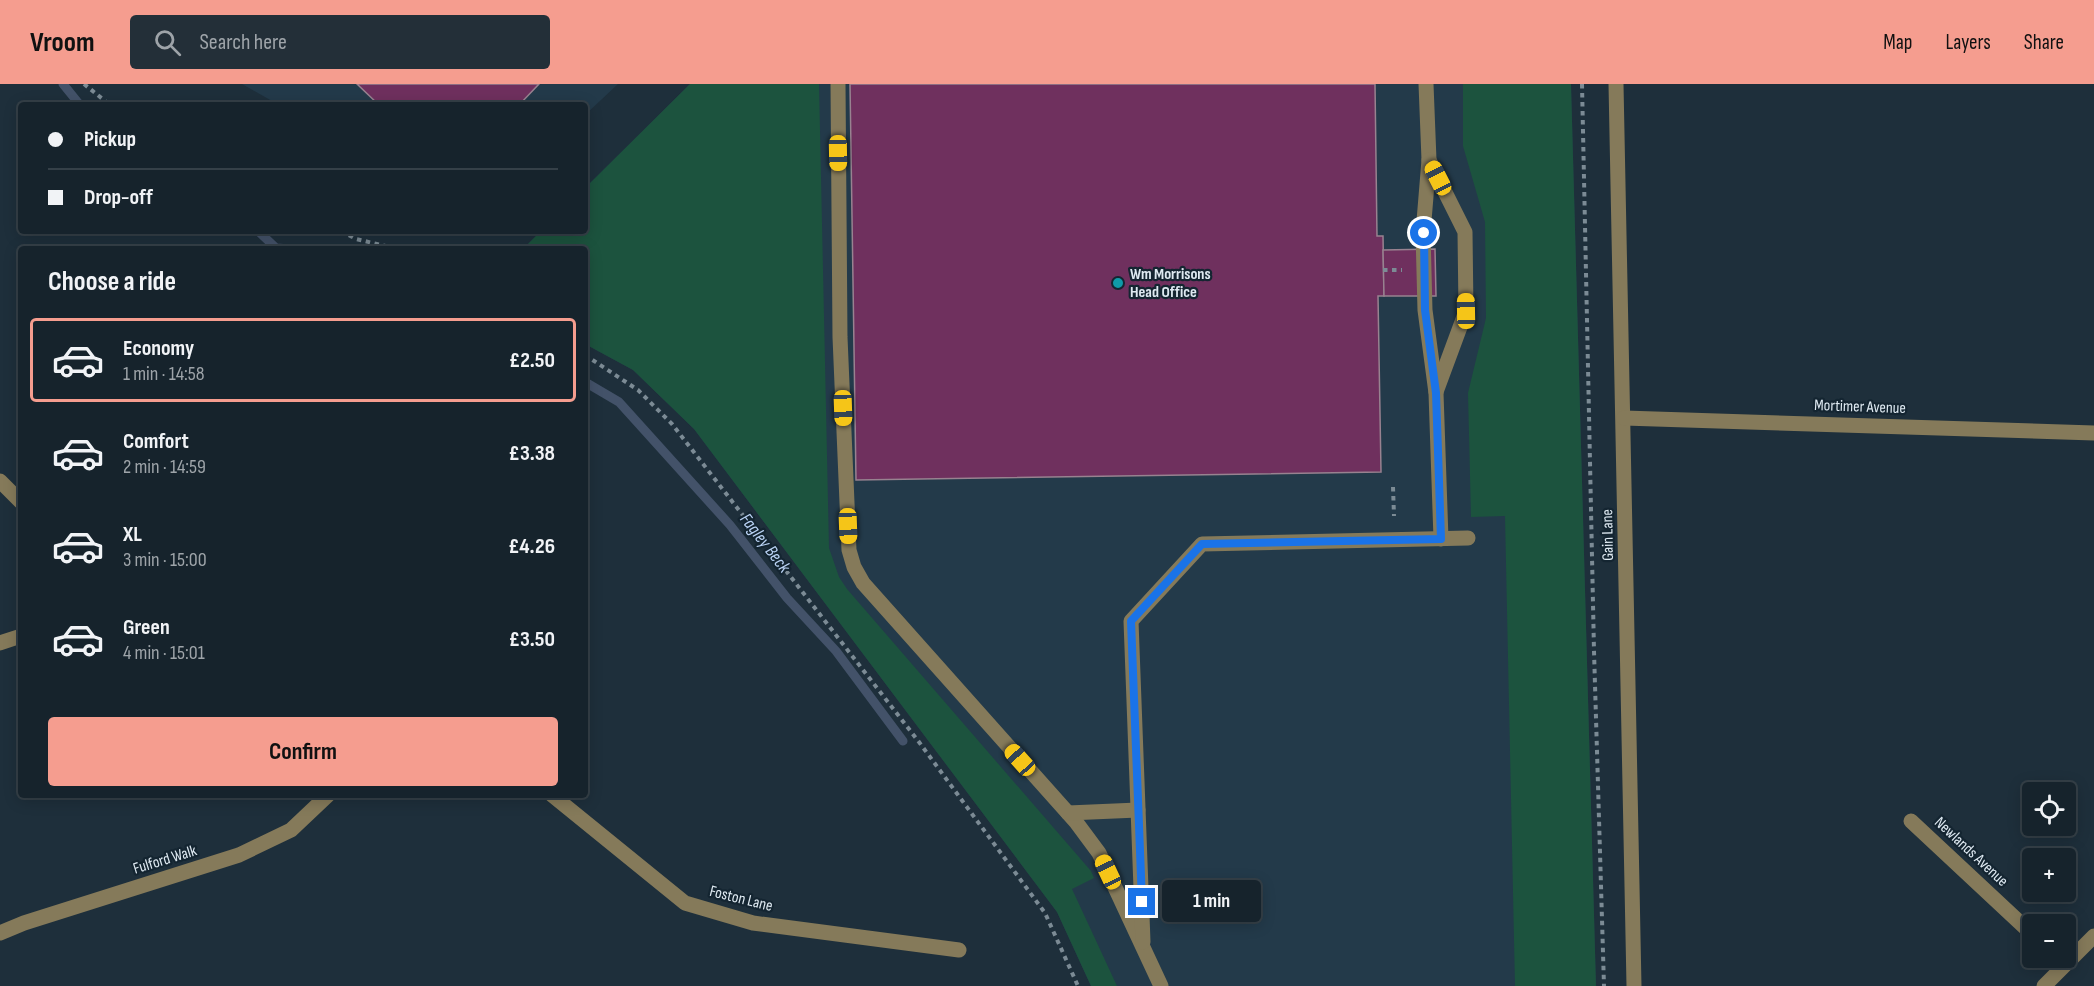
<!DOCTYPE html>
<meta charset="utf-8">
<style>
body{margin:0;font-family:"Sofia Sans Condensed",sans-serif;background:#232f38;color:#f1f3f6;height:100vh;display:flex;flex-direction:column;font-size:22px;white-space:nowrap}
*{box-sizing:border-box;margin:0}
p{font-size:20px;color:#9ea4a9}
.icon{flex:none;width:33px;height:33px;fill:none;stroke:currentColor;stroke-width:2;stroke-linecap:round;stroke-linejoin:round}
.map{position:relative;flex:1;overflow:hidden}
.details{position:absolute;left:18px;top:162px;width:570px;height:552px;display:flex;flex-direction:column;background:#16232c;border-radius:6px;box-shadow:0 3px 15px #0003,0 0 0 2px #354048}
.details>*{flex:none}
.hud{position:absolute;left:18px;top:18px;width:570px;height:132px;border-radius:6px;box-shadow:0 3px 15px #0003,0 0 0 2px #354048;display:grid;align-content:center;height:132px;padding:0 30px;background:#16232c}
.controls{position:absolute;left:2022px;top:698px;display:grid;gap:12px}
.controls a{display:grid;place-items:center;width:54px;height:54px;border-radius:6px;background:#16232c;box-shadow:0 3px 15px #0003,0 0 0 2px #354048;font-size:30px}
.end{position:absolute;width:27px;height:27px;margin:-14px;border:8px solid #1a73e8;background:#fff;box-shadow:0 0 0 3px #fff}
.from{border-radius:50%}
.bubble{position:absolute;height:42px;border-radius:6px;background:#16232c;box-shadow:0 3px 15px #0003,0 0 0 2px #354048;font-size:20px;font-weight:700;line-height:42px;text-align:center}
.car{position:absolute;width:18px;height:36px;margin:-18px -9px;border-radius:8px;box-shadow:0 0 4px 2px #0007;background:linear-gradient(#f5c518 24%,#345 0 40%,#f5c518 0 76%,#345 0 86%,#f5c518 0)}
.hud b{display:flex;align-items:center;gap:21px;height:57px;font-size:22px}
.hud b+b{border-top:2px solid #354048}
.hud i{width:15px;height:15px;background:#f1f3f6}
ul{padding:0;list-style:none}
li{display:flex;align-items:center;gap:18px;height:84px;margin:0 12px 9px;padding:0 18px;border:3px solid transparent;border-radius:6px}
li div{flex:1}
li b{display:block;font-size:22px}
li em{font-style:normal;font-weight:700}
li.selected{border-color:#f59d8f}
li>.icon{width:54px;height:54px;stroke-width:1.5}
h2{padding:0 30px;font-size:27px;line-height:72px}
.action{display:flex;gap:12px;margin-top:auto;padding:12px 30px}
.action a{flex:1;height:69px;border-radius:6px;background:#f59d8f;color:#111;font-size:24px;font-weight:700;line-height:69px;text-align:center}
header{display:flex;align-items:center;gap:36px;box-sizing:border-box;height:84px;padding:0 30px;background:#f59d8f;color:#111}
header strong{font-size:28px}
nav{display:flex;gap:33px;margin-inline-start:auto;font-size:21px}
.search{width:420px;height:54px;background:#232f38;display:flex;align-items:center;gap:15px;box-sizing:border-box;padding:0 21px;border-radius:6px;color:#9ea4a9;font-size:22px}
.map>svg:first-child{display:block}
.built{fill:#233a4a}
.green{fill:#1c533e}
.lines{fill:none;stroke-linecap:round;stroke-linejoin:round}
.stream{stroke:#435269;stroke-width:9}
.building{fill:#6f305e;stroke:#988290;stroke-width:1.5}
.path{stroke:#7c8b95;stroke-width:4;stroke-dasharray:4.5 4.5;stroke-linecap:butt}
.minor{stroke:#857a5a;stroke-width:15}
.route{stroke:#1a73e8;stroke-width:8}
.culture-dot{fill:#0f9aa8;stroke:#142531;stroke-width:2}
.labels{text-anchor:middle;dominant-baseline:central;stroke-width:4.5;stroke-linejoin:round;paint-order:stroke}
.poi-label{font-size:16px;font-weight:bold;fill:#dfeaf2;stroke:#142531;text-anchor:start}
.street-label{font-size:16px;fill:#dfeaf2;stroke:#142531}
.water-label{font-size:18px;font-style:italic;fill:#bad3f5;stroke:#142531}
</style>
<header>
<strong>Vroom</strong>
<div class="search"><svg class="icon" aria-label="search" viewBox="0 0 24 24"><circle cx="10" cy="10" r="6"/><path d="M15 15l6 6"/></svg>Search here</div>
<nav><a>Map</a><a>Layers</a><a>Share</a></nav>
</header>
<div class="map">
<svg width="2094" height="902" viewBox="0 0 2094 902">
<rect width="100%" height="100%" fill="#1e2f3b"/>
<!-- built -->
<g class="built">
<polygon points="242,0 618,0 585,31 585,21 279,21"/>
<polygon points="690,0 1571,0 1596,902 1091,902 1057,828 694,345 633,286 585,260 585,165 523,165 541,147 585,147 585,104"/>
</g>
<!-- green -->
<g class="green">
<polygon points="690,0 819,0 829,464 839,493 847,505 1091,787 1094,794 1072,805 1117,902 1091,902 1057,828 694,345 633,286 585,260 585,165 523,165 541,147 585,147 585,104"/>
<polygon points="1463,0 1571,0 1596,902 1515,902 1505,432 1471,433 1468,309 1486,234 1485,138 1463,62"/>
</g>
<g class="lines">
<!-- stream -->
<g class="stream">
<polyline points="63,0 80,21"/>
<polyline points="258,147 276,164 291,165"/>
<polyline points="585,298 619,318 730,441 787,514 836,567 903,657"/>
</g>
</g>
<!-- building -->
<g class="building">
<polygon points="357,0 539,0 519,21 379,21"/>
<polygon points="850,0 1375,0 1377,152 1383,152 1384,212 1378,212 1381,388 856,396"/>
<polygon points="1435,165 1436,212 1384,212 1383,166"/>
</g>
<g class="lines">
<!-- path -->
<g class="path">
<polyline points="84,0 110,21"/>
<polyline points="1582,0 1594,567 1604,902"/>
<polyline points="341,147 356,155 398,165"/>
<polyline points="1383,186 1402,186"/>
<polyline points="585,271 638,306 672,340 919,658 1045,829 1078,902"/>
<polyline points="1393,403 1394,432"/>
</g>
<!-- minor -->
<g class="minor">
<polyline points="838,0 840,253 849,466 854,483 863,499 1076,738 1099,769 1161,902"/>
<polyline points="1426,0 1429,76 1423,149 1425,226 1436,309 1441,455"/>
<polyline points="1616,0 1634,902"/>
<polyline points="1429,76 1465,148 1466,227 1436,308"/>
<polyline points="1624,334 2094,349"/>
<polyline points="0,397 21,418"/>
<polyline points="0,559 21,552"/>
<polyline points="552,711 685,819 753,839 959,866"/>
<polyline points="1068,729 1138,726"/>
<polyline points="1911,737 2032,850"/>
<polyline points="0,849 24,839 239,771 291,746 328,711"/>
<polyline points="1143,858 1131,537 1202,460 1468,454"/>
<polyline points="2044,902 2094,852"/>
</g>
</g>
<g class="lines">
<!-- route -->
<polyline class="route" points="1142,818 1131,537 1202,460 1441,455 1436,309 1425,226 1424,149"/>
</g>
<!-- markers -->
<circle class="culture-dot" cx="1118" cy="199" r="6"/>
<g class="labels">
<!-- poi labels -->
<g class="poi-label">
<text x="1130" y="190">Wm Morrisons<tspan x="1130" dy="18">Head Office</tspan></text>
</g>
<!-- street labels -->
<g class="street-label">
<text transform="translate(1860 323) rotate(2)">Mortimer Avenue</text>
<text transform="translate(1608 451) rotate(-91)">Gain Lane</text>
<text transform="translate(1971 768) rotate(43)">Newlands Avenue</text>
<text transform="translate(165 776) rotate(-17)">Fulford Walk</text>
<text transform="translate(741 815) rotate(14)">Foston Lane</text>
</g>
<!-- water labels -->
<g class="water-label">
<text transform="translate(765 459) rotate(52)">Fagley Beck</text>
</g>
</g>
</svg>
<div class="controls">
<a><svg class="icon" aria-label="locate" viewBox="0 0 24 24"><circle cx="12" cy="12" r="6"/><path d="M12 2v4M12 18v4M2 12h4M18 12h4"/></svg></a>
<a>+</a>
<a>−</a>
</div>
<i class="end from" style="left:1424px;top:149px"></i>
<i class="end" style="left:1142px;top:818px"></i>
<div class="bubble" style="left:1162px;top:796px;width:99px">1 min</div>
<i class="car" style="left:838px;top:69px;rotate:179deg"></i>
<i class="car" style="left:1438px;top:94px;rotate:333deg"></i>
<i class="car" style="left:1466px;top:227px;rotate:359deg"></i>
<i class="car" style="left:843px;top:324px;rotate:178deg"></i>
<i class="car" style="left:848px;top:442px;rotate:178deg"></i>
<i class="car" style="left:1020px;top:676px;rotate:318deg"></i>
<i class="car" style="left:1108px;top:788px;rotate:335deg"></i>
<div class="hud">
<b><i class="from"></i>Pickup</b>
<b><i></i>Drop-off</b>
</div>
<section class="details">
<h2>Choose a ride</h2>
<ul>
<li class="selected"><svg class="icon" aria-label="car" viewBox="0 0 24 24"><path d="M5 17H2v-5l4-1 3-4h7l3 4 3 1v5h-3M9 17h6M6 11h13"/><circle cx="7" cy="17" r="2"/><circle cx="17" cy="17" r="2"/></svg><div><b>Economy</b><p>1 min · 14:58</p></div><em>£2.50</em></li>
<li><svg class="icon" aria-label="car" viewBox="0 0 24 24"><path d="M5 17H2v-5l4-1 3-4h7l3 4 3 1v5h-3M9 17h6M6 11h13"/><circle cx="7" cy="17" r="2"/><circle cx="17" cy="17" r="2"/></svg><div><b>Comfort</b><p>2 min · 14:59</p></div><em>£3.38</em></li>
<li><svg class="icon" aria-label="car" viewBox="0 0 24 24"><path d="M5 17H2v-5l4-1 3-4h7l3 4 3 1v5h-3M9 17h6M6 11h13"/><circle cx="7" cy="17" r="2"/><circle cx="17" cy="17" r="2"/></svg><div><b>XL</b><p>3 min · 15:00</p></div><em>£4.26</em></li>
<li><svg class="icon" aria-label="car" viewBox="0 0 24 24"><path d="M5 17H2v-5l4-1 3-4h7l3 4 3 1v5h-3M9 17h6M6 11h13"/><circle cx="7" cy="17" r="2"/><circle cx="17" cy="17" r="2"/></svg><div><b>Green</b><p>4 min · 15:01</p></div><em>£3.50</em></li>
</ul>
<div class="action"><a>Confirm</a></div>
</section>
</div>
